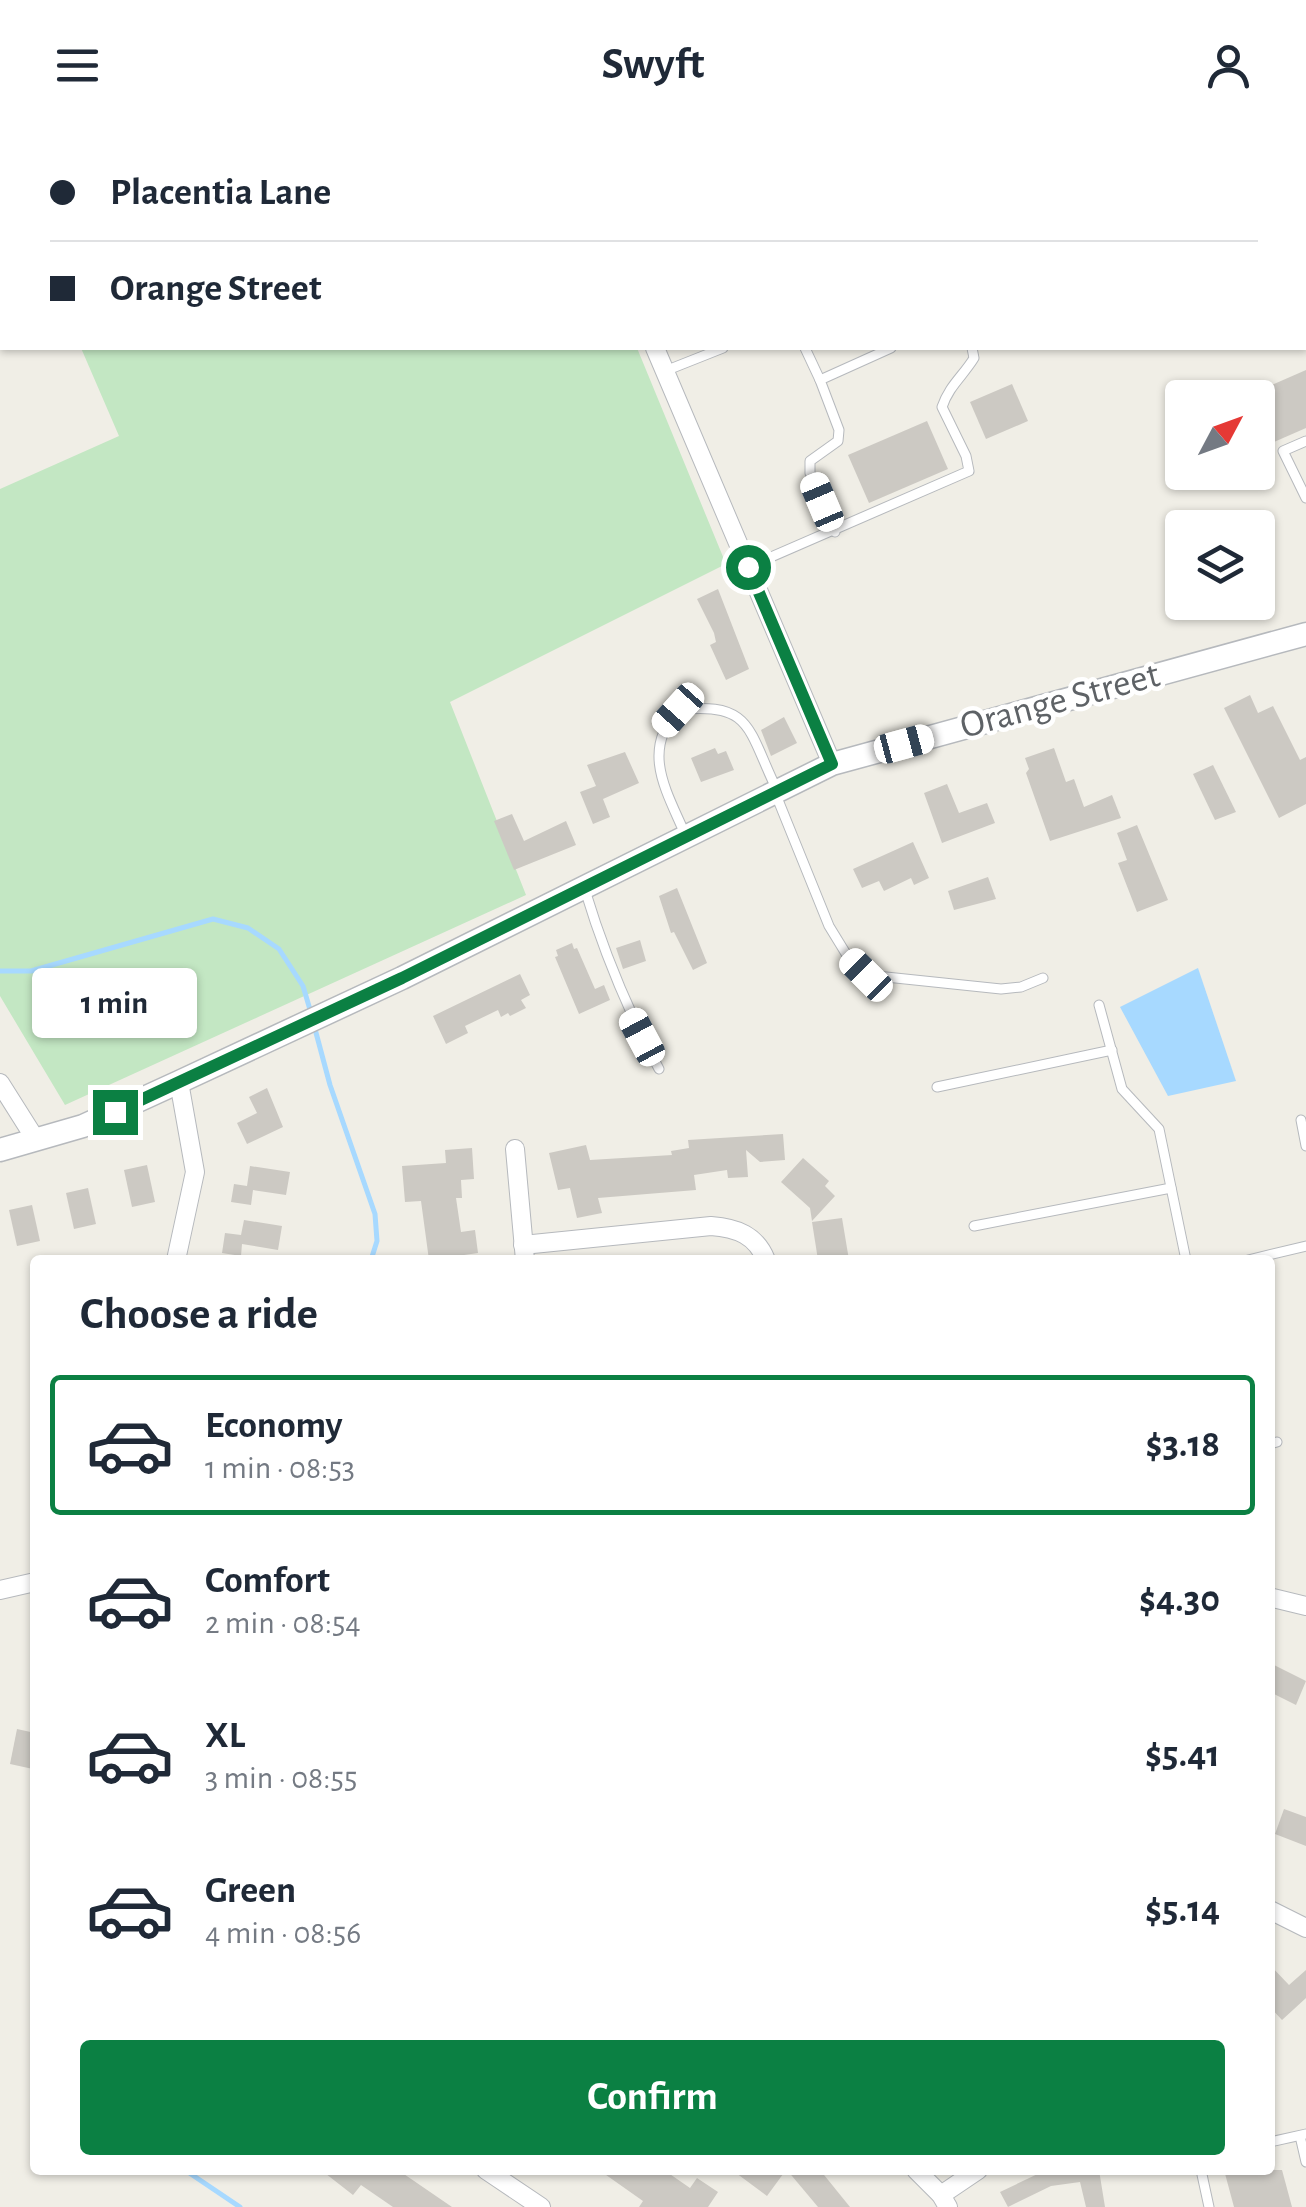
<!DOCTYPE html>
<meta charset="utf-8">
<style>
body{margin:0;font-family:"Alegreya Sans",sans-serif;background:#f2f2f3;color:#1f2937;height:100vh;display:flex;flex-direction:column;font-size:38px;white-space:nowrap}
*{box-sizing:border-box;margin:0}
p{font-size:32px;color:#747a83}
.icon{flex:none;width:55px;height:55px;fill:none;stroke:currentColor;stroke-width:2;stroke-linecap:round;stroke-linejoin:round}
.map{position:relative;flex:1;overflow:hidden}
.side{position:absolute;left:30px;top:1125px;width:1245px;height:920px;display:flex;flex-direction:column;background:#fff;border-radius:10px;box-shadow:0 2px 8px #0004}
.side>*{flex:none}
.guide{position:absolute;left:0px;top:0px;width:1308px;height:220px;box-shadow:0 2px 8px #0004;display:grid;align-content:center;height:220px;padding:0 50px;background:#fff}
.needle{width:65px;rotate:49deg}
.fabs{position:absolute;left:1165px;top:250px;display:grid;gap:20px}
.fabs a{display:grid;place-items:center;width:110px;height:110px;border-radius:10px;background:#fff;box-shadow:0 2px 8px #0004;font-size:50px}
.end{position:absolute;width:45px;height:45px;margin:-22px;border:12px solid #0b8043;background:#fff;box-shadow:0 0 0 5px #fff}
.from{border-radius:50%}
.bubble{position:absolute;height:70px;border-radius:10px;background:#fff;box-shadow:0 2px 8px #0004;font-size:32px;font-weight:600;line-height:70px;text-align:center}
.car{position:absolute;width:30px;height:60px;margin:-30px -15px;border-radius:12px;box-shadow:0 0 8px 2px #0007;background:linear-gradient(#fff 24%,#345 0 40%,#fff 0 76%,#345 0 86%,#fff 0)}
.guide b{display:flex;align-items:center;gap:35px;height:95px;font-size:38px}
.guide b+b{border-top:2px solid #e0e1e3}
.guide i{width:25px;height:25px;background:#1f2937}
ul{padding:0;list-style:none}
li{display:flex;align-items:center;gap:30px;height:140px;margin:0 20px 15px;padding:0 30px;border:5px solid transparent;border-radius:10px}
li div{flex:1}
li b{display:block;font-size:38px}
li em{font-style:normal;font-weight:600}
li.selected{border-color:#0b8043}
li>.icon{width:90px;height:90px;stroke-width:1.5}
h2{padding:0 50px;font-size:45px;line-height:120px}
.button{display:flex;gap:20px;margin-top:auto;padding:20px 50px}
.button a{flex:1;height:115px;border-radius:10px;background:#0b8043;color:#fff;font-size:40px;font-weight:600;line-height:115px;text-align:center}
header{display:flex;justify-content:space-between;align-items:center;height:130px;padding:0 50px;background:#fff;font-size:45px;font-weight:600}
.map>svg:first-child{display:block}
.green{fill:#c3e7c3}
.water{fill:#a7d9ff}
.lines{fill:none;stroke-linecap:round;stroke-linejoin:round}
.stream{stroke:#a7d9ff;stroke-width:5}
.building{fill:#ccc9c3}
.service-casing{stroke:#b6b9bd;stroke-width:11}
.minor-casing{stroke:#b6b9bd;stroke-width:20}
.tertiary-casing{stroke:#b6b9bd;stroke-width:25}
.service{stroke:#fff;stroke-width:9}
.minor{stroke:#fff;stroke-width:18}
.tertiary{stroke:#fff;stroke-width:22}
.route{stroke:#0b8043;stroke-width:12}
.labels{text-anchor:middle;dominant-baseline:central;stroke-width:9;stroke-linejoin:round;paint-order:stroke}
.street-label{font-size:38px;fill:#5e6266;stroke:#fff}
</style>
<header><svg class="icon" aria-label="menu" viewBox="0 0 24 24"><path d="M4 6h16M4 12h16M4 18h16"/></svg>Swyft<svg class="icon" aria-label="person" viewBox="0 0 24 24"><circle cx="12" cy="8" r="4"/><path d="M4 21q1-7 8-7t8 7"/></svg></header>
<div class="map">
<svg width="1306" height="2077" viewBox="0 0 1306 2077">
<rect width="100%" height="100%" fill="#f0eee6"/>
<!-- green -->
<g class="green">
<polygon points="64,0 548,0 549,2 60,2"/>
<polygon points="81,218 637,218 726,434 450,572 526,765 65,975 0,866 0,359 119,306"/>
</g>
<!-- water -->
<polygon class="water" points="1198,838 1236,951 1168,966 1120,877"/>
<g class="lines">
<!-- stream -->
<g class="stream">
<polyline points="0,841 31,841 213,789 248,798 279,819 303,856 311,883"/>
<polyline points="315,899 330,955 375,1084 377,1111 371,1130"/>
<polyline points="185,2040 240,2077"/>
</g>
</g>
<!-- building -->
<g class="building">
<polygon points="1306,240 1306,298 1258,319 1258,261"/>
<polygon points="1012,254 1028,291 986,309 970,272"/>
<polygon points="927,291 948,339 869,373 848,325"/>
<polygon points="718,459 749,539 726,550 710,515 716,512 714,503 697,469"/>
<polygon points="1250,565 1258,583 1273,576 1300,630 1306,627 1306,674 1279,688 1224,578"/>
<polygon points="784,587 797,613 771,626 761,600"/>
<polygon points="715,618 718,624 726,621 734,640 701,652 691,628"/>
<polygon points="1054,618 1066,652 1074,649 1084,677 1112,665 1121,688 1050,711 1026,643 1029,639 1025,628"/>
<polygon points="625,622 639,653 603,669 610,687 593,694 580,662 596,656 587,635"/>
<polygon points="1213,635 1236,682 1215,690 1193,644"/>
<polygon points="947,654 959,683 987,673 995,693 942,713 924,663"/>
<polygon points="512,684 524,711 566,691 576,715 514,740 494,691"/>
<polygon points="1137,695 1168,770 1137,782 1118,733 1127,730 1117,703"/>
<polygon points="913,712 929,748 914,755 911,748 884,761 879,751 862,758 853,739"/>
<polygon points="988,747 996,769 954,780 948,761"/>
<polygon points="677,758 707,833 693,840 674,802 671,803 659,766"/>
<polygon points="640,810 646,831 623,839 616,818"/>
<polygon points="572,813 574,819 577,818 595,859 604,855 610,870 579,884 555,827 558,826 556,820"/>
<polygon points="520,844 530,865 521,870 526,878 510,886 508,883 501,887 498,880 465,896 468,903 446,914 433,886"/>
<polygon points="267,958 283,997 247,1014 237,993 257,983 249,967"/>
<polygon points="783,1004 785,1030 760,1032 746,1020 748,1047 728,1048 727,1040 694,1045 696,1060 598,1068 602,1083 577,1088 570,1058 558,1060 549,1023 586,1015 590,1030 672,1025 671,1021 689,1018 688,1010"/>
<polygon points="472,1018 474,1049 461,1050 462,1068 456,1068 461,1102 475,1100 478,1123 429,1130 421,1071 405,1072 402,1036 446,1033 445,1020"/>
<polygon points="803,1028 829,1051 825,1056 835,1066 812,1091 810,1078 781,1052"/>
<polygon points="147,1035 155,1072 132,1077 124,1040"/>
<polygon points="250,1036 290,1042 286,1065 253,1060 251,1075 231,1072 234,1054 247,1056"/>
<polygon points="88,1058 96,1094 74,1099 66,1063"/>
<polygon points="32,1075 40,1111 17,1116 9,1080"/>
<polygon points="842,1088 849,1130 818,1130 812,1092"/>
<polygon points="244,1090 282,1096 278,1120 242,1114 241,1126 222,1123 225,1103 241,1105"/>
<polygon points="1270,1533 1306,1551 1296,1575 1270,1562"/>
<polygon points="17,1599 35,1603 33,1639 10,1634"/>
<polygon points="1284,1679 1306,1687 1306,1716 1275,1704"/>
<polygon points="1270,1835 1289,1855 1306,1840 1306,1868 1282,1890 1270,1877"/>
<polygon points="321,2040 398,2040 452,2077 393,2077 361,2055 353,2065"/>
<polygon points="599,2040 664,2040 690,2058 697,2048 718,2062 708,2077 639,2077 643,2071"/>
<polygon points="732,2040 786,2040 767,2066"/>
<polygon points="787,2040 820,2040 850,2077 818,2077"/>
<polygon points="1046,2040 1099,2040 1105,2077 1086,2077 1080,2052 1051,2056 1008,2077 1000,2062"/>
<polygon points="1224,2040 1282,2040 1292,2077 1234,2077"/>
</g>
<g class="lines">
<!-- service casing -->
<g class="service-casing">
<g id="service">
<polyline points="713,2 717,0"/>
<polyline points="1305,79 1306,78"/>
<polyline points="805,218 820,250"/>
<polyline points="665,241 723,218"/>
<polyline points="1306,311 1283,321 1306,368"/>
<polyline points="835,402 810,343 810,331 838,311 839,300 820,250 891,218"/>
<path d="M748 437 969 341 966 326 942 277C949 256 963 246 974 228L972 218"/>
<polyline points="776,665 829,796 848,827 867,845 1001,859 1021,857 1043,848"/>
<path d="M685 704C666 660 641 621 678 580 752 571 748 600 776 658"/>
<path d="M585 760C604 823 628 881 659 939"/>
<polyline points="1099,875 1122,959 1159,999 1186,1130"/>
<polyline points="937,957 1112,920"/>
<polyline points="1301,990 1306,1016"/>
<polyline points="974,1096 1171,1058"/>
<polyline points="1248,1130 1306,1116"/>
<polyline points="1270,1314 1277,1312"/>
<polyline points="1300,2006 1306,2032"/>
<polyline points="1270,2012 1306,2004"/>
<polyline points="1201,2040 1209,2077"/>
</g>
</g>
<!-- minor casing -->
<g class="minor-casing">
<g id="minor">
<polyline points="562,0 563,2"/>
<polyline points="18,2 23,0"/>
<polyline points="0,13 2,12"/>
<polyline points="655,218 832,634"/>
<polyline points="0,953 36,1010"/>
<polyline points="515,1019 525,1130"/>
<path d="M523 1115 711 1096C737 1098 756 1105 766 1130"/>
<polyline points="176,1130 195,1042 179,952"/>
<polyline points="0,1460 35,1452"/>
<polyline points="1273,1468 1306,1476"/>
<polyline points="1270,1780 1306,1798"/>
<polyline points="486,2040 541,2077"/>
<polyline points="916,2040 941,2065 948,2077"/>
<polyline points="941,2065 978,2040"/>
</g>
</g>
<!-- tertiary casing -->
<g class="tertiary-casing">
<polyline id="tertiary" points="0,1020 83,996 179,952 402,848 832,634 1306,504"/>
</g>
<!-- service -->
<use href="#service" class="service"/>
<!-- minor -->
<use href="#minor" class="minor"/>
<!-- tertiary -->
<use href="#tertiary" class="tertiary"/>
</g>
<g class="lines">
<!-- route -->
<polyline class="route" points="115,982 402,848 832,634 748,437"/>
</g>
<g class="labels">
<!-- street labels -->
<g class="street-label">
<text transform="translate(1060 571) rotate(-15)">Orange Street</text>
</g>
</g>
</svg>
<div class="fabs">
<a><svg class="needle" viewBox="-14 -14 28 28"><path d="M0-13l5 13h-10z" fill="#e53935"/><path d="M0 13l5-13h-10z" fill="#747a83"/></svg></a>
<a><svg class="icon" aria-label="layers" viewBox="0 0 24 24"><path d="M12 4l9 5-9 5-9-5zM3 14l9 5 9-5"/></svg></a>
</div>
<i class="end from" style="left:748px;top:437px"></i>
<i class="end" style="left:115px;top:982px"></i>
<div class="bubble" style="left:32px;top:838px;width:165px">1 min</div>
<i class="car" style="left:822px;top:372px;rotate:337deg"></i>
<i class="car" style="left:678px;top:580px;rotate:222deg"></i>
<i class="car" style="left:904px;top:614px;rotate:75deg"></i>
<i class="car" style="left:866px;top:845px;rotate:315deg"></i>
<i class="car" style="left:642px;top:907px;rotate:332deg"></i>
<div class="guide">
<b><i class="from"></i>Placentia Lane</b>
<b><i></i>Orange Street</b>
</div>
<section class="side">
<h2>Choose a ride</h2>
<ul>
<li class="selected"><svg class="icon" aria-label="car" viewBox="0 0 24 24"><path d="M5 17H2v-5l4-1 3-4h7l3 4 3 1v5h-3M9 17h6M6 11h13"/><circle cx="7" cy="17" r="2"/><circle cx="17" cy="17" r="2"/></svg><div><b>Economy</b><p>1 min · 08:53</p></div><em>$3.18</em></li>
<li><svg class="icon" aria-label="car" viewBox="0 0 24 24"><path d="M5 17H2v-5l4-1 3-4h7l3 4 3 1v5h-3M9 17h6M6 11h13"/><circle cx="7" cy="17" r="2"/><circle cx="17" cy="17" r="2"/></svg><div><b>Comfort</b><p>2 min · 08:54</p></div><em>$4.30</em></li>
<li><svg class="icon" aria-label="car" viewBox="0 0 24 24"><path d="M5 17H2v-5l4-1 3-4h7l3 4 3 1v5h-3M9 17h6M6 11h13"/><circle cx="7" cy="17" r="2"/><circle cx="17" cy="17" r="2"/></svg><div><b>XL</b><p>3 min · 08:55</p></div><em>$5.41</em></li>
<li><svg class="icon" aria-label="car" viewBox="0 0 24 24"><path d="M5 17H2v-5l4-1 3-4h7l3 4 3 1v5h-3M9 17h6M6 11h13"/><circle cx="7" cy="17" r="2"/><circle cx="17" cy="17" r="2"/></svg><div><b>Green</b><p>4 min · 08:56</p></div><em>$5.14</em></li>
</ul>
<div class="button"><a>Confirm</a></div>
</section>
</div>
